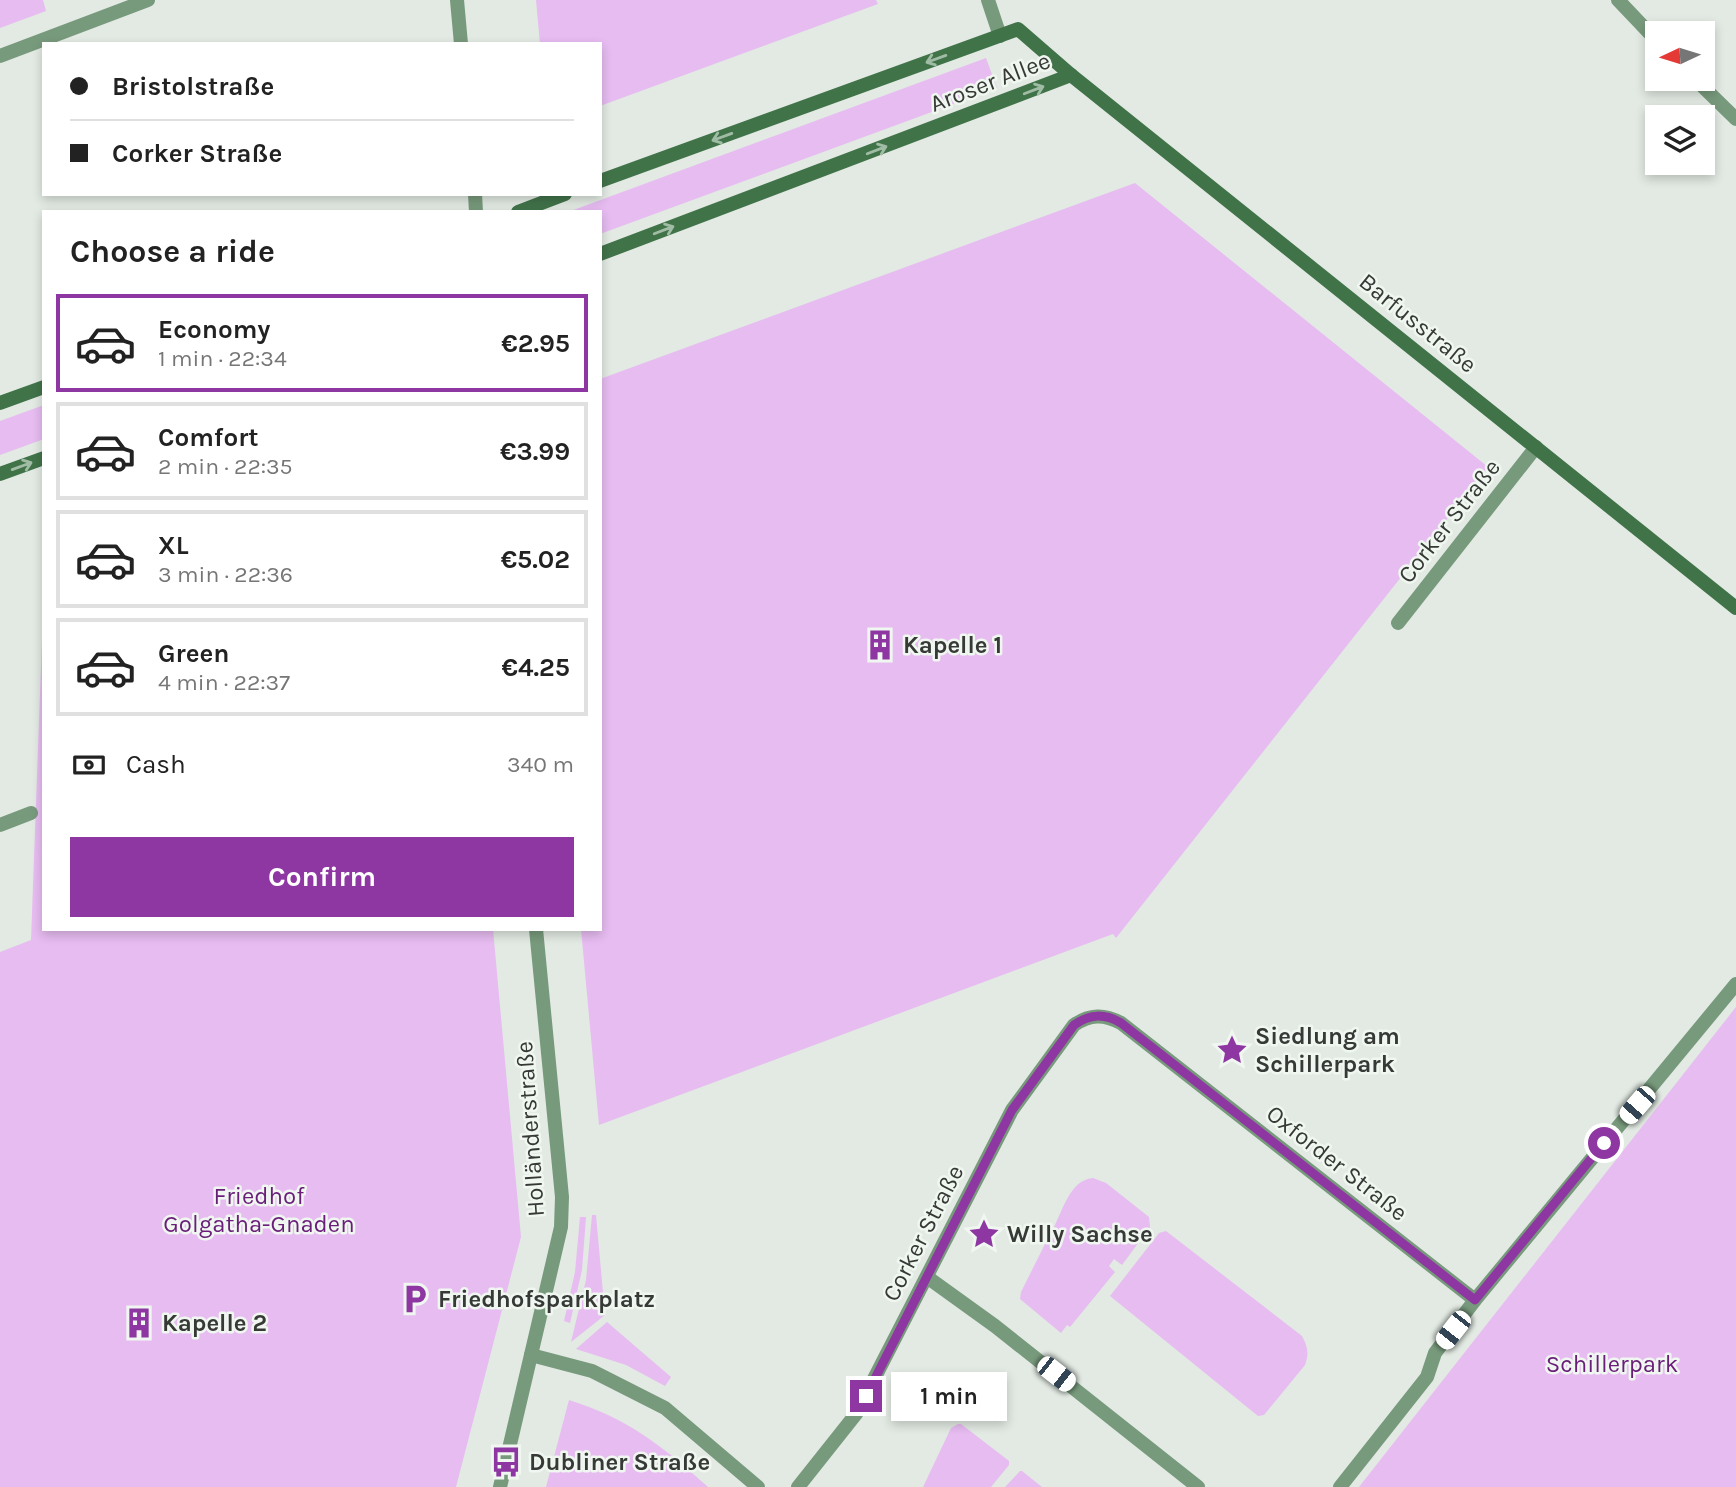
<!DOCTYPE html>
<meta charset="utf-8">
<style>
body{margin:0;font-family:Karla,sans-serif;background:#f2f2f2;color:#222;height:100vh;display:flex;flex-direction:column;font-size:26px;white-space:nowrap}
*{box-sizing:border-box;margin:0}
p{font-size:23px;color:#767676}
.icon{flex:none;width:38px;height:38px;fill:none;stroke:currentColor;stroke-width:2;stroke-linecap:round;stroke-linejoin:round}
.map{position:relative;flex:1;overflow:hidden}
.side{position:absolute;left:42px;top:210px;width:560px;height:721px;display:flex;flex-direction:column;background:#fff;border-radius:0px;box-shadow:0 4px 10px #0003}
.side>*{flex:none}
.top-card{position:absolute;left:42px;top:42px;width:560px;height:154px;border-radius:0px;box-shadow:0 4px 10px #0003;display:grid;align-content:center;height:154px;padding:0 28px;background:#fff}
.needle{width:46px;rotate:266deg}
.fabs{position:absolute;left:1645px;top:21px;display:grid;gap:14px}
.fabs a{display:grid;place-items:center;width:70px;height:70px;border-radius:0px;background:#fff;box-shadow:0 4px 10px #0003;font-size:35px}
.end{position:absolute;width:32px;height:32px;margin:-16px;border:9px solid #8e36a2;background:#fff;box-shadow:0 0 0 4px #fff}
.from{border-radius:50%}
.bubble{position:absolute;height:49px;border-radius:0px;background:#fff;box-shadow:0 4px 10px #0003;font-size:23px;font-weight:700;line-height:49px;text-align:center}
.car{position:absolute;width:21px;height:42px;margin:-21px -10px;border-radius:9px;box-shadow:0 0 5px 2px #0007;background:linear-gradient(#fff 24%,#345 0 40%,#fff 0 76%,#345 0 86%,#fff 0)}
.top-card b{display:flex;align-items:center;gap:24px;height:66px;font-size:26px}
.top-card b+b{border-top:2px solid #e0e0e0}
.top-card i{width:18px;height:18px;background:#222}
ul{padding:0;list-style:none}
li{display:flex;align-items:center;gap:21px;height:98px;margin:0 14px 10px;padding:0 14px;border:4px solid #e0e0e0;border-radius:0px}
li div{flex:1}
li b{display:block;font-size:26px}
li em{font-style:normal;font-weight:700}
li.selected{border-color:#8e36a2}
li>.icon{width:63px;height:63px;stroke-width:1.5}
h2{padding:0 28px;font-size:32px;line-height:84px}
.pay{display:flex;align-items:center;gap:18px;height:77px;padding:0 28px;font-size:26px}
.pay p{margin-inline-start:auto}
.button{display:flex;gap:14px;margin-top:auto;padding:14px 28px}
.button a{flex:1;height:80px;border-radius:0px;background:#8e36a2;color:#fff;font-size:28px;font-weight:700;line-height:80px;text-align:center}
.map>svg:first-child{display:block}
.green{fill:#e7bcf1}
.lines{fill:none;stroke-linecap:round;stroke-linejoin:round}
.minor{stroke:#789a7c;stroke-width:14}
.tertiary{stroke:#789a7c;stroke-width:14}
.secondary{stroke:#417349;stroke-width:14}
.oneway{stroke:#a1bca5}
.route{stroke:#8e36a2;stroke-width:9}
.labels{text-anchor:middle;dominant-baseline:central;stroke-width:5;stroke-linejoin:round;paint-order:stroke}
.street-label{font-size:24px;fill:#363936;stroke:#f0f7f0}
.poi-label{font-size:24px;font-weight:bold;fill:#363936;stroke:#f0f7f0;text-anchor:start}
.park-label{font-size:24px;fill:#6a1e7a;stroke:#f0f7f0}
</style>
<div class="map">
<svg width="1736" height="1487" viewBox="0 0 1736 1487">
<rect width="100%" height="100%" fill="#e2eae3"/>
<!-- green -->
<g class="green">
<polygon points="0,0 43,0 46,11 0,28"/>
<polygon points="536,0 876,0 878,4 600,106 600,44 540,44"/>
<polygon points="986,58 997,88 600,234 600,212 568,212"/>
<polygon points="1135,183 1488,467 1116,938 1113,934 599,1125 581,929 600,929 600,379"/>
<polygon points="44,405 44,439 0,455 0,421"/>
<polygon points="44,584 44,929 493,929 521,1237 456,1487 0,1487 0,952 31,940"/>
<polygon points="1736,1007 1736,1487 1359,1487"/>
<path d="M1093 1178 1106 1183 1149 1217 1150 1227 1122 1265 1114 1259 1109 1266 1115 1272 1070 1327 1067 1325 1061 1333 1020 1299 1021 1292 1049 1236 1056 1239 1061 1232 1054 1227C1063 1210 1070 1180 1093 1178Z"/>
<polygon points="592,1215 596,1215 605,1315 571,1342 586,1280"/>
<polygon points="580,1217 586,1217 582,1270 570,1323 564,1321 575,1272"/>
<path d="M1166 1231 1302 1336C1308 1347 1309 1354 1305 1365L1264 1415 1258 1416 1110 1296 1159 1233Z"/>
<polygon points="607,1322 671,1377 665,1386 626,1365 576,1349"/>
<path d="M569 1400C629 1419 662 1446 708 1487H546Z"/>
<polygon points="958,1424 961,1424 1009,1461 1009,1465 991,1487 923,1487 951,1428"/>
<polygon points="1020,1471 1022,1471 1042,1487 1005,1487"/>
</g>
<g class="lines">
<!-- minor -->
<g class="minor">
<polyline points="988,0 1000,36"/>
<polyline points="1618,0 1657,41"/>
<polyline points="0,56 148,0"/>
<polyline points="1695,79 1736,119"/>
<polyline points="1398,623 1536,447"/>
<polyline points="0,825 31,813"/>
<polyline points="927,1277 995,1326 1198,1487"/>
<polyline points="531,1355 592,1371 665,1408 758,1487"/>
<path d="M798 1487 856 1414 1012 1110 1074 1025C1090 1014 1104 1014 1121 1023L1475 1300"/>
<polyline points="1340,1487 1427,1377 1435,1353 1475,1300 1736,984"/>
</g>
<!-- tertiary -->
<g class="tertiary">
<polyline points="457,0 461,44"/>
<polyline points="475,194 476,212"/>
<polyline points="500,1487 561,1227 562,1197 536,929"/>
</g>
<!-- secondary -->
<g class="secondary">
<polyline points="600,181 1018,29 1071,75 1736,608"/>
<polyline points="518,212 565,194"/>
<polyline points="600,254 1071,75"/>
<polyline points="0,403 44,387"/>
<polyline points="0,474 44,458"/>
</g>
</g>
<!-- one-way arrows -->
<defs><path id="oneway-shaft" d="M-6 0H5M1.5-3L5.5 0L1.5 3" fill="none" stroke-width="1.6" stroke-linecap="round" stroke-linejoin="round" transform="scale(1.75)"/></defs>
<g class="oneway">
<use href="#oneway-shaft" transform="translate(936 59) rotate(160)"/>
<use href="#oneway-shaft" transform="translate(1034 90) rotate(-21)"/>
<use href="#oneway-shaft" transform="translate(722 137) rotate(160)"/>
<use href="#oneway-shaft" transform="translate(877 150) rotate(-21)"/>
<use href="#oneway-shaft" transform="translate(664 230) rotate(-21)"/>
<use href="#oneway-shaft" transform="translate(22 466) rotate(-20)"/>
</g>
<g class="lines">
<!-- route -->
<path class="route" d="M866 1396 1012 1110 1074 1025C1090 1014 1104 1013 1121 1023L1475 1300 1604 1143"/>
</g>
<!-- icons -->
<defs>
<g id="building-bare" transform="scale(2.415)"><path d="M-4-6H4V6H1V3H-1V6H-4ZM-2.5-4.3h1.7v1.8h-1.7ZM.8-4.3h1.7v1.8H.8ZM-2.5-1h1.7V.8h-1.7ZM.8-1h1.7V.8H.8Z" fill="#8e36a2" stroke="#f0f7f0" stroke-width="2.5" paint-order="stroke"/></g>
<g id="sight-bare" transform="scale(2.415)"><path d="M0-6L1.8-2.2L6-1.7L2.9 1.2L3.7 5.4L0 3.3L-3.7 5.4L-2.9 1.2L-6-1.7L-1.8-2.2Z" fill="#8e36a2" stroke="#f0f7f0" stroke-width="2.5" paint-order="stroke"/></g>
<g id="parking-bare" transform="scale(2.415)"><path d="M-3.5-5.5H1a3.5 3.5 0 0 1 0 7H-1V5.5H-3.5ZM-1-3.4V-.6H.8a1.4 1.4 0 0 0 0-2.8Z" fill="#8e36a2" stroke="#f0f7f0" stroke-width="2.5" paint-order="stroke"/></g>
<g id="bus-bare" transform="scale(2.415)"><path d="M-5-6H5V4H4V6H2V4H-2V6H-4V4H-5ZM-3.5-4V0h7V-4ZM-3.5 1.2v1.5H-2V1.2ZM2 1.2v1.5H3.5V1.2Z" fill="#8e36a2" stroke="#f0f7f0" stroke-width="2.5" paint-order="stroke"/></g>
</defs>
<g fill-rule="evenodd">
<use href="#building-bare" x="880" y="645"/>
<use href="#sight-bare" x="1232" y="1050"/>
<use href="#sight-bare" x="984" y="1234"/>
<use href="#parking-bare" x="415" y="1299"/>
<use href="#building-bare" x="139" y="1323"/>
<use href="#bus-bare" x="506" y="1462"/>
</g>
<g class="labels">
<!-- street labels -->
<g class="street-label">
<text transform="translate(990 82) rotate(-21)">Aroser Allee</text>
<text transform="translate(1418 323) rotate(39)">Barfusstraße</text>
<text transform="translate(1449 521) rotate(-52)">Corker Straße</text>
<text transform="translate(530 1129) rotate(-94)">Holländerstraße</text>
<text transform="translate(1337 1163) rotate(38)">Oxforder Straße</text>
<text transform="translate(923 1233) rotate(-63)">Corker Straße</text>
</g>
<!-- poi labels -->
<g class="poi-label">
<text x="903" y="645">Kapelle 1</text>
<text x="1255" y="1036">Siedlung am<tspan x="1255" dy="28">Schillerpark</tspan></text>
<text x="1007" y="1234">Willy Sachse</text>
<text x="438" y="1299">Friedhofsparkplatz</text>
<text x="162" y="1323">Kapelle 2</text>
<text x="529" y="1462">Dubliner Straße</text>
</g>
<!-- park labels -->
<g class="park-label">
<text x="259" y="1196">Friedhof<tspan x="259" dy="28">Golgatha-Gnaden</tspan></text>
<text x="1612" y="1364">Schillerpark</text>
</g>
</g>
</svg>
<div class="fabs">
<a><svg class="needle" viewBox="-14 -14 28 28"><path d="M0-13l5 13h-10z" fill="#e53935"/><path d="M0 13l5-13h-10z" fill="#767676"/></svg></a>
<a><svg class="icon" aria-label="layers" viewBox="0 0 24 24"><path d="M12 4l9 5-9 5-9-5zM3 14l9 5 9-5"/></svg></a>
</div>
<i class="end from" style="left:1604px;top:1143px"></i>
<i class="end" style="left:866px;top:1396px"></i>
<div class="bubble" style="left:891px;top:1372px;width:116px">1 min</div>
<i class="car" style="left:1637px;top:1105px;rotate:221deg"></i>
<i class="car" style="left:1453px;top:1330px;rotate:218deg"></i>
<i class="car" style="left:1056px;top:1374px;rotate:128deg"></i>
<div class="top-card">
<b><i class="from"></i>Bristolstraße</b>
<b><i></i>Corker Straße</b>
</div>
<section class="side">
<h2>Choose a ride</h2>
<ul>
<li class="selected"><svg class="icon" aria-label="car" viewBox="0 0 24 24"><path d="M5 17H2v-5l4-1 3-4h7l3 4 3 1v5h-3M9 17h6M6 11h13"/><circle cx="7" cy="17" r="2"/><circle cx="17" cy="17" r="2"/></svg><div><b>Economy</b><p>1 min · 22:34</p></div><em>€2.95</em></li>
<li><svg class="icon" aria-label="car" viewBox="0 0 24 24"><path d="M5 17H2v-5l4-1 3-4h7l3 4 3 1v5h-3M9 17h6M6 11h13"/><circle cx="7" cy="17" r="2"/><circle cx="17" cy="17" r="2"/></svg><div><b>Comfort</b><p>2 min · 22:35</p></div><em>€3.99</em></li>
<li><svg class="icon" aria-label="car" viewBox="0 0 24 24"><path d="M5 17H2v-5l4-1 3-4h7l3 4 3 1v5h-3M9 17h6M6 11h13"/><circle cx="7" cy="17" r="2"/><circle cx="17" cy="17" r="2"/></svg><div><b>XL</b><p>3 min · 22:36</p></div><em>€5.02</em></li>
<li><svg class="icon" aria-label="car" viewBox="0 0 24 24"><path d="M5 17H2v-5l4-1 3-4h7l3 4 3 1v5h-3M9 17h6M6 11h13"/><circle cx="7" cy="17" r="2"/><circle cx="17" cy="17" r="2"/></svg><div><b>Green</b><p>4 min · 22:37</p></div><em>€4.25</em></li>
</ul>
<div class="pay"><svg class="icon" aria-label="cash" viewBox="0 0 24 24"><path d="M3 7h18v10H3z"/><circle cx="12" cy="12" r="2"/></svg>Cash<p>340 m</p></div>
<div class="button"><a>Confirm</a></div>
</section>
</div>
